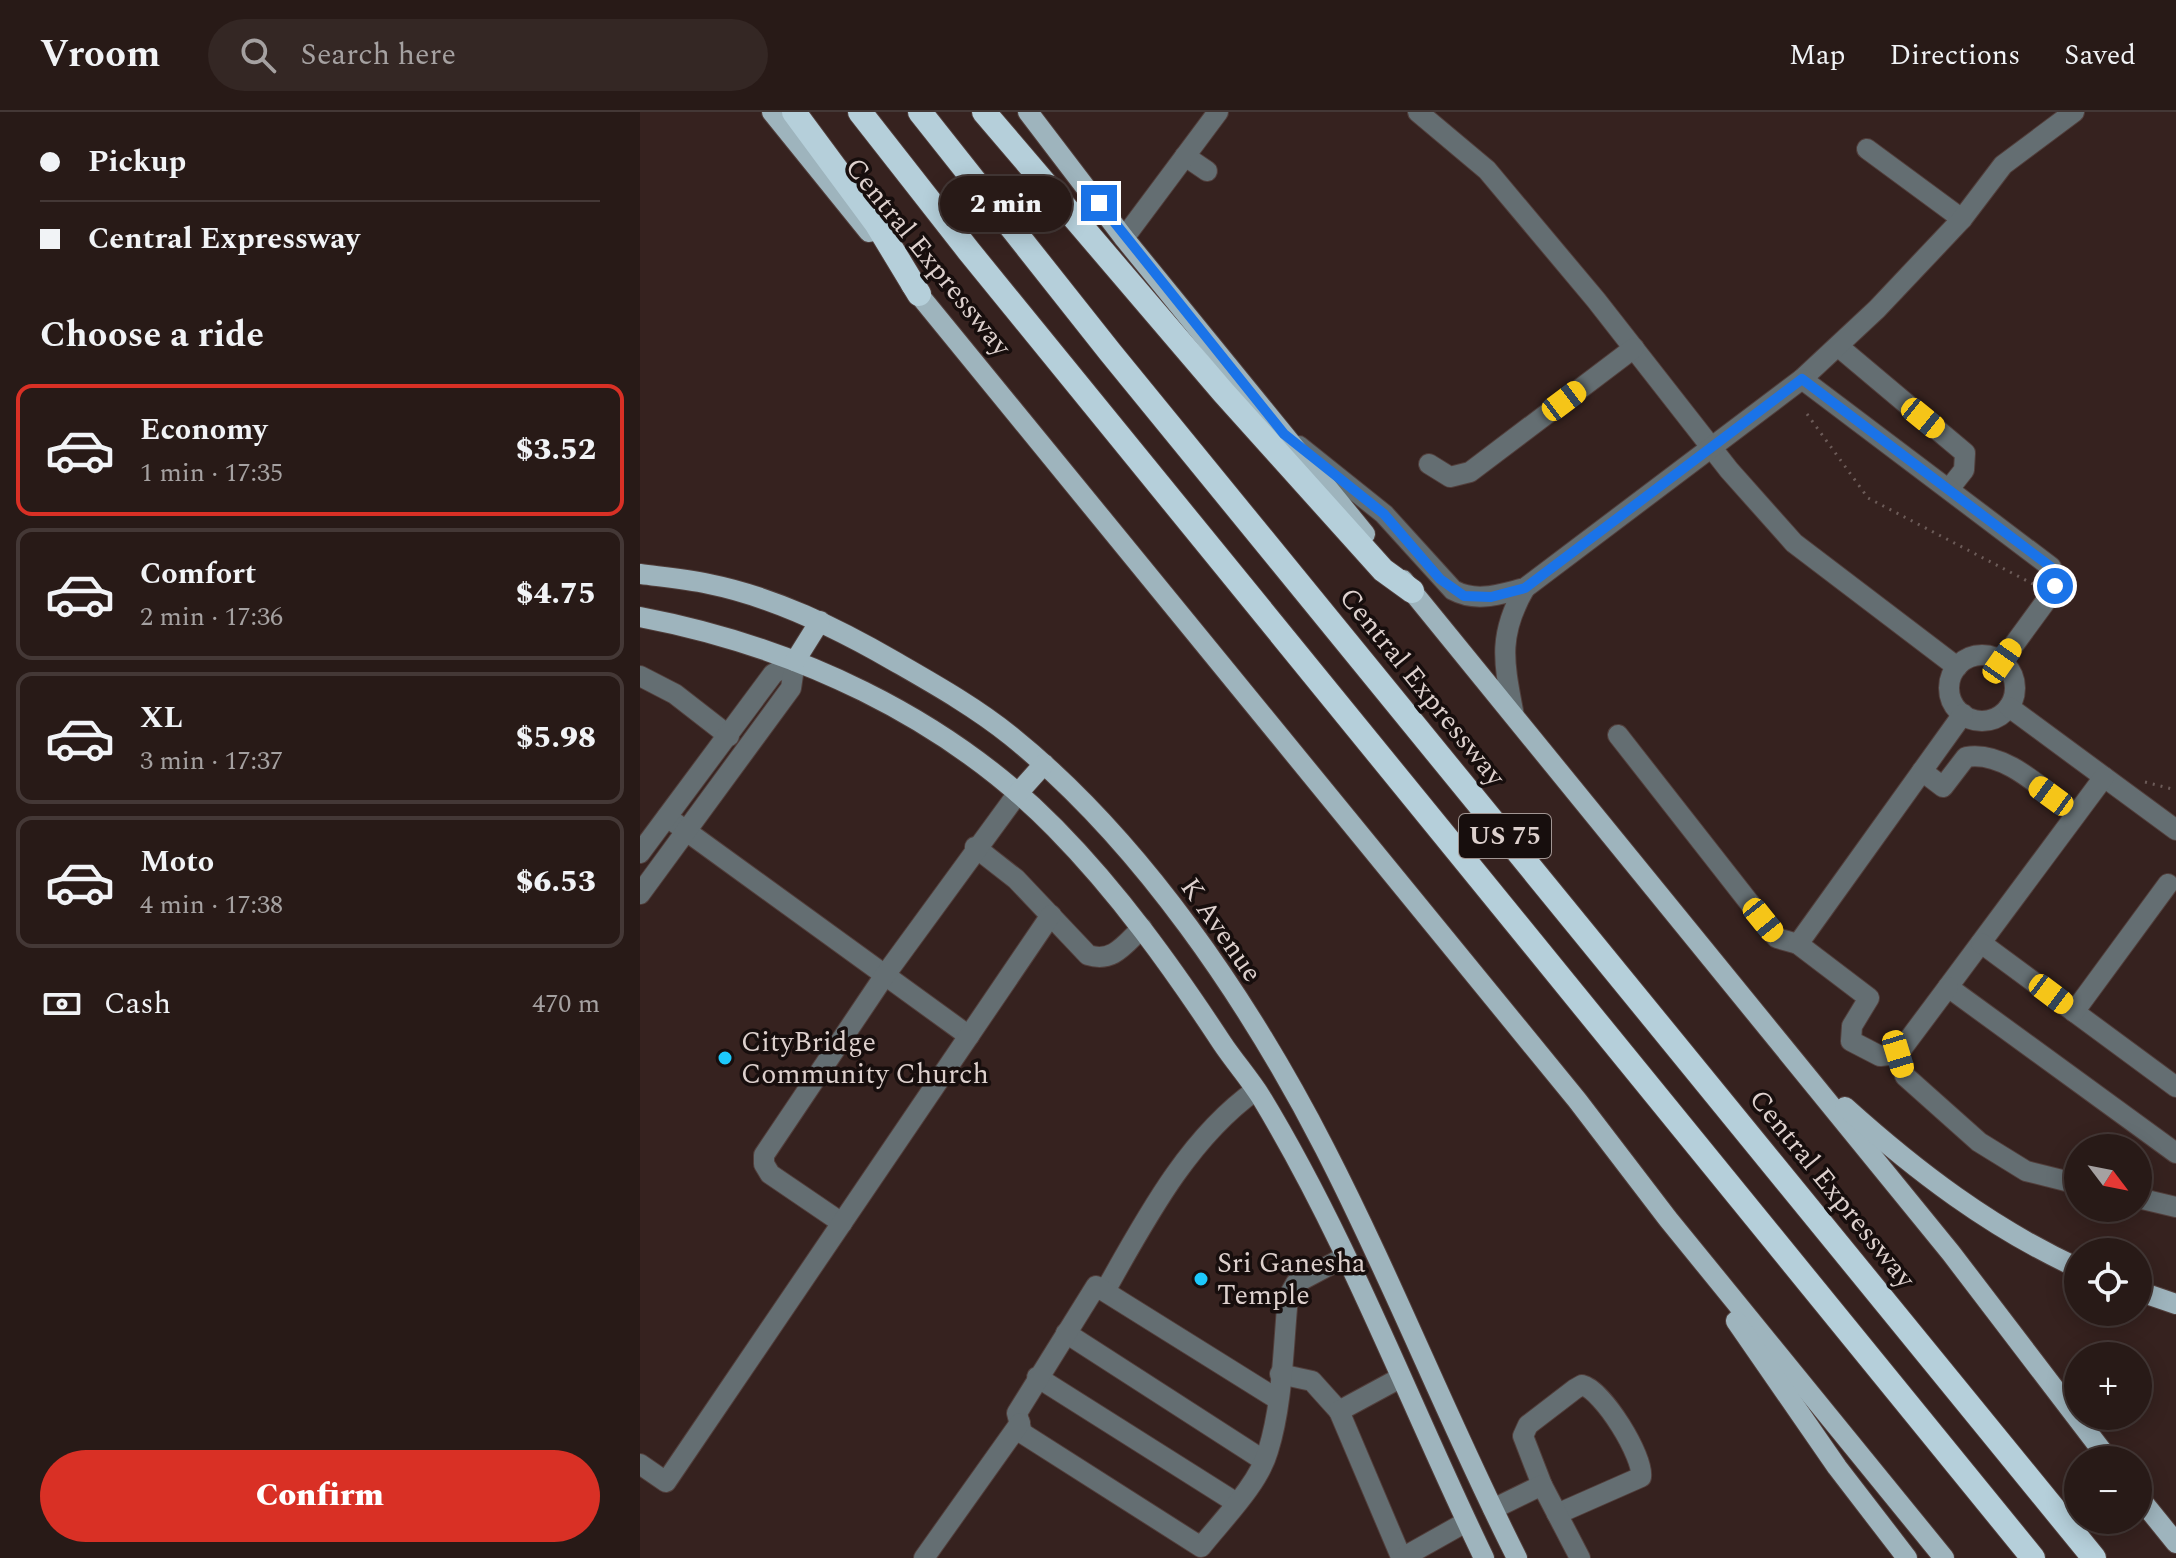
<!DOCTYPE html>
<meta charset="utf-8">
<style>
body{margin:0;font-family:Spectral,serif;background:#342724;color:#f1f3f6;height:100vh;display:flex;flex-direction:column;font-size:30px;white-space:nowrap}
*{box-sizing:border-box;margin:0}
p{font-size:26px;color:#a5a1a1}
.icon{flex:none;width:44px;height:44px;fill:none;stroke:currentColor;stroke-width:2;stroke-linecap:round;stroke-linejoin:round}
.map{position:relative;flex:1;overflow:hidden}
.drawer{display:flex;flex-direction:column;background:#281a17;width:640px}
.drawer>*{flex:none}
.guide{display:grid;align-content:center;height:176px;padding:0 40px;background:#281a17}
.needle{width:52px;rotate:122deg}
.buttons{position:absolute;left:1424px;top:1022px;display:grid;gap:16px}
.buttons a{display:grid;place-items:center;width:88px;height:88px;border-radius:50%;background:#281a17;box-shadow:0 4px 20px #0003,0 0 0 2px #443836;font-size:40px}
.end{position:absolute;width:36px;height:36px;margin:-18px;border:10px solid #1a73e8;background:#fff;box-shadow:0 0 0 4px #fff}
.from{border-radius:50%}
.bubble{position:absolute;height:56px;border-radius:28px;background:#281a17;box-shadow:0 4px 20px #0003,0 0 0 2px #443836;font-size:26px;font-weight:800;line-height:56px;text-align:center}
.car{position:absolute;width:24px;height:48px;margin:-24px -12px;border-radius:10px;box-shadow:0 0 6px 2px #0007;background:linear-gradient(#f5c518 24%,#345 0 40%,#f5c518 0 76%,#345 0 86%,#f5c518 0)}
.guide b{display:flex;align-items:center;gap:28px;height:76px;font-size:30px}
.guide b+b{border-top:2px solid #443836}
.guide i{width:20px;height:20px;background:#f1f3f6}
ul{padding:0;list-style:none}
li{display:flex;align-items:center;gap:24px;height:132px;margin:0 16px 12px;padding:0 24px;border:4px solid #443836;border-radius:16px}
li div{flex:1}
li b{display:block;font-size:30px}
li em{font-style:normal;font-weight:800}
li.selected{border-color:#d93025}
li>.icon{width:72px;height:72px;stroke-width:1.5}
h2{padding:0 40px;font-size:36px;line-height:96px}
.pay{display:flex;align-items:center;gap:20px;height:88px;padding:0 40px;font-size:30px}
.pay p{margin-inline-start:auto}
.cta{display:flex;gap:16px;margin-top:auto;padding:16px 40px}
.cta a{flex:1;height:92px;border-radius:48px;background:#d93025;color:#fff;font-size:32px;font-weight:800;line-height:92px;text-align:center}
header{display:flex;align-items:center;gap:48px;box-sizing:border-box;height:112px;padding:0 40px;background:#281a17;border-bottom:2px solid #443836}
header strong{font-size:38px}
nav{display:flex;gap:44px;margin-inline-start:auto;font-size:28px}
.search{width:560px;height:72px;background:#342724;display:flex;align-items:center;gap:20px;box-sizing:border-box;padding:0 28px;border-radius:44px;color:#a5a1a1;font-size:30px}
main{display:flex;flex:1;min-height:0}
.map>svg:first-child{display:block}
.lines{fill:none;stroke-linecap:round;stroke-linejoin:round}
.minor-casing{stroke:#513e3b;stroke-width:22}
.major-casing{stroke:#513e3b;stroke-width:22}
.highway-casing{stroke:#513e3b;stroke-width:26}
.path{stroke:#6c5b58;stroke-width:3;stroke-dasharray:2 6;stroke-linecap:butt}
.minor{stroke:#646e72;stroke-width:20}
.major{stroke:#9eb4bd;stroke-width:20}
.highway{stroke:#b5cfda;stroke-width:24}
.route{stroke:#1a73e8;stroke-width:10}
.poi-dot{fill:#1dc9fc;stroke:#170e0d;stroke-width:3}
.labels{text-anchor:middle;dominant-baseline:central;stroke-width:7;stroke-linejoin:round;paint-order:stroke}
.shield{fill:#170e0d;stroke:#a29693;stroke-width:2}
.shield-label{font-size:26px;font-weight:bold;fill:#ddd0cd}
.street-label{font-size:28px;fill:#ddd0cd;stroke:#170e0d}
.poi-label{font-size:28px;fill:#ddd0cd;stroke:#170e0d;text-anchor:start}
</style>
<header>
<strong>Vroom</strong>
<div class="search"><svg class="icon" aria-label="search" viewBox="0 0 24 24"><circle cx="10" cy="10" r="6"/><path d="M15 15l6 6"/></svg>Search here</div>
<nav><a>Map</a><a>Directions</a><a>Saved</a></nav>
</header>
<main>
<section class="drawer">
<div class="guide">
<b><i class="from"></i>Pickup</b>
<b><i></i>Central Expressway</b>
</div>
<h2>Choose a ride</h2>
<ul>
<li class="selected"><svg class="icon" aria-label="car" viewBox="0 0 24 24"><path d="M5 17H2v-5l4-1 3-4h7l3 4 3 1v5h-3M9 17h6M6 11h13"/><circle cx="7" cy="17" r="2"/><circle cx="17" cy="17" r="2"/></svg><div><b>Economy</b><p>1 min · 17:35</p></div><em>$3.52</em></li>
<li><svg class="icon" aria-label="car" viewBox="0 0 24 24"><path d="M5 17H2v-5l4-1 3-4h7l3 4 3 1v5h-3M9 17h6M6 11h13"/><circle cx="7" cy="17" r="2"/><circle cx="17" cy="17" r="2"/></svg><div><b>Comfort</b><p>2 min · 17:36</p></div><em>$4.75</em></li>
<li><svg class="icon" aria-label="car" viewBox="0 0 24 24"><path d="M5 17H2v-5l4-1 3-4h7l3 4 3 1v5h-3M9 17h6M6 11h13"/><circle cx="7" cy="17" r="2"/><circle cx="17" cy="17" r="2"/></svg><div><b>XL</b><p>3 min · 17:37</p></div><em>$5.98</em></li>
<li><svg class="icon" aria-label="car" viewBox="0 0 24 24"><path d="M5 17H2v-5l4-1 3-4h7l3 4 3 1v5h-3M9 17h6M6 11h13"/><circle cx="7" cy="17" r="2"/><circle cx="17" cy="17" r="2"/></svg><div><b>Moto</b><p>4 min · 17:38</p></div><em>$6.53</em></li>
</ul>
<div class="pay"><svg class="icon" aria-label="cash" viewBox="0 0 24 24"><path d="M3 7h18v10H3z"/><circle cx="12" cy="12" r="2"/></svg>Cash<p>470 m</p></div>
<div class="cta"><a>Confirm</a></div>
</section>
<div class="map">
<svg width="1536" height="1446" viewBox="0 0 1536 1446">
<rect width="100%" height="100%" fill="#36221f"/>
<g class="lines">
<!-- minor casing -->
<g class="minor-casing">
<g id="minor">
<polyline points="778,0 847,58 956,188 1089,358 1154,431 1317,555"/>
<polyline points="1227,37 1322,107"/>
<polyline points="545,44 567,59"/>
<polyline points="484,126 578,0"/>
<polyline points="1199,235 1325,341 1324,358 1309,377"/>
<polyline points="1162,267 1237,197 1322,107 1363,53 1434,0"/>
<path d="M659 334 744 402 813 478C837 491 860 482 885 476L1162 267 1411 455 1415 464 1411 482 1362 549"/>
<polyline points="789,352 810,365 830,360 994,236"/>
<circle cx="1342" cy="576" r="33"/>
<polyline points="0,564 35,582 89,624"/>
<polyline points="1369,595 1536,718"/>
<path d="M874 604C864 551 857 524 885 476"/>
<polyline points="978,623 1137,826 1158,832"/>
<path d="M1282 659 1303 675 1326 645C1366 638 1405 680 1436 702"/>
<polyline points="1464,665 1308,875 1536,1041"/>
<polyline points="27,705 329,924"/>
<path d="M335 735 376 767 448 843C473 851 484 833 502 816"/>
<polyline points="0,741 133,562 155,549"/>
<polyline points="0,782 151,576 155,549"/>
<polyline points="1341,831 1536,975"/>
<polyline points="1308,875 1258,942 1240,944 1211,929 1212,914 1229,886 1158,832 1323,602"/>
<polyline points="1434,900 1528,772"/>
<polyline points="1258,942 1265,964 1339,1030 1386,1059 1438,1072"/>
<polyline points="1498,1086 1536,1095"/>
<polyline points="202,1111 130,1062 124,1052 124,1043 245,863 378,681"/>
<path d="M465 1179C505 1108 548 1026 616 978"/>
<polyline points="426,1221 623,1348"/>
<polyline points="640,1262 672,1269 699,1299"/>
<polyline points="397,1265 595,1390"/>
<polyline points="760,1266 699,1299 761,1445"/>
<path d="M637 1287 456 1174 377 1301 382 1321 561 1435C583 1407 618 1373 628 1339 643 1291 643 1235 648 1185L656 1171 705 1145"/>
<polyline points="0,1352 26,1370 411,803"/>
<path d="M902 1373 883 1324 888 1313 935 1277 942 1273C963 1278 1004 1345 1001 1365L917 1402"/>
<polyline points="853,1397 902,1373 940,1446"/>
<polyline points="284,1446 380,1311"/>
<polyline points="762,1446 826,1410"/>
</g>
</g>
<!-- major casing -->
<g class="major-casing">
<g id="major">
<polyline points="132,0 229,120"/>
<polyline points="388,0 484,126 725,422"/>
<polyline points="271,173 937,988 1028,1107 1304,1446"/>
<path d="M0 462C23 465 46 467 69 472 134 485 197 516 254 549 294 572 335 595 371 624 501 729 609 889 685 1037 754 1171 809 1312 877 1446"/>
<polyline points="763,468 1311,1141 1469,1348"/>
<path d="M0 505C153 534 305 604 415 716 479 781 532 855 582 931 594 949 609 966 621 985 709 1130 770 1293 844 1446"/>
<polyline points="155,549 180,509"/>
<polyline points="378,681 404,652"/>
<path d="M1205 995C1276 1059 1351 1116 1438 1156"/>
<polyline points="1498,1179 1536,1192"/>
<polyline points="1096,1209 1197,1355 1267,1446"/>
<polyline points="1498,1384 1536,1431"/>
</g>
</g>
<!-- highway casing -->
<g class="highway-casing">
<g id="highway">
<polyline points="154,0 236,111 279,182"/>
<polyline points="220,0 328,138 1393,1446"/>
<polyline points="280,0 470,240 1454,1446"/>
<polyline points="344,0 583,280 743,458 772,479"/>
</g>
</g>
<!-- path -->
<g class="path">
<polyline points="1167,302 1228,386 1393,472"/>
<polyline points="1505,670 1536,678"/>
</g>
<!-- minor -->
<use href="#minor" class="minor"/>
<!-- major -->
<use href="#major" class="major"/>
<!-- highway -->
<use href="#highway" class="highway"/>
</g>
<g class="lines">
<!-- route -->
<polyline class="route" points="459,91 644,322 744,402 800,467 824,484 851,485 885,476 1162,267 1411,455 1415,474"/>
</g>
<!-- markers -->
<g class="poi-dot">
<circle cx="85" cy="946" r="8"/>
<circle cx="561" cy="1167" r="8"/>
</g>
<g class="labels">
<!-- shield labels -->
<rect class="shield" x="819" y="702" width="92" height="44" rx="6"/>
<g class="shield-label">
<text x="865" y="724">US 75</text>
</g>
<!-- street labels -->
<g class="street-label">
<text transform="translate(288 145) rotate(51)">Central Expressway</text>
<text transform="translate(782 575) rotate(51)">Central Expressway</text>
<text transform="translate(581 818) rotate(55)">K Avenue</text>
<text transform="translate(1192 1077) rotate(51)">Central Expressway</text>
</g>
<!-- poi labels -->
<g class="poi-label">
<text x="101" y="930">CityBridge<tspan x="101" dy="32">Community Church</tspan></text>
<text x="577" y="1151">Sri Ganesha<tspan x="577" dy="32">Temple</tspan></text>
</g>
</g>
</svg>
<div class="buttons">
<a><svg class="needle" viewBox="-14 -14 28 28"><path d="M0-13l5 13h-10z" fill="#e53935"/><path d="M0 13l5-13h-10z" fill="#a5a1a1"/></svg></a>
<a><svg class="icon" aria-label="locate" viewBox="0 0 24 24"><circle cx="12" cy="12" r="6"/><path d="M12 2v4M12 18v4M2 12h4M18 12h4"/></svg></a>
<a>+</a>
<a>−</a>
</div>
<i class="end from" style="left:1415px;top:474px"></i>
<i class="end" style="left:459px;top:91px"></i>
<div class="bubble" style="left:300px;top:64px;width:132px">2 min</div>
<i class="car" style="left:924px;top:289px;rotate:53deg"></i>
<i class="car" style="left:1283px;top:306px;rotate:129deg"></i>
<i class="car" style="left:1362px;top:549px;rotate:35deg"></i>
<i class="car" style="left:1411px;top:684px;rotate:306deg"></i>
<i class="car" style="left:1123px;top:808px;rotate:141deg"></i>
<i class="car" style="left:1411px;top:882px;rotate:127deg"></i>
<i class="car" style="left:1258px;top:942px;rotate:163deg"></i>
</div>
</main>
